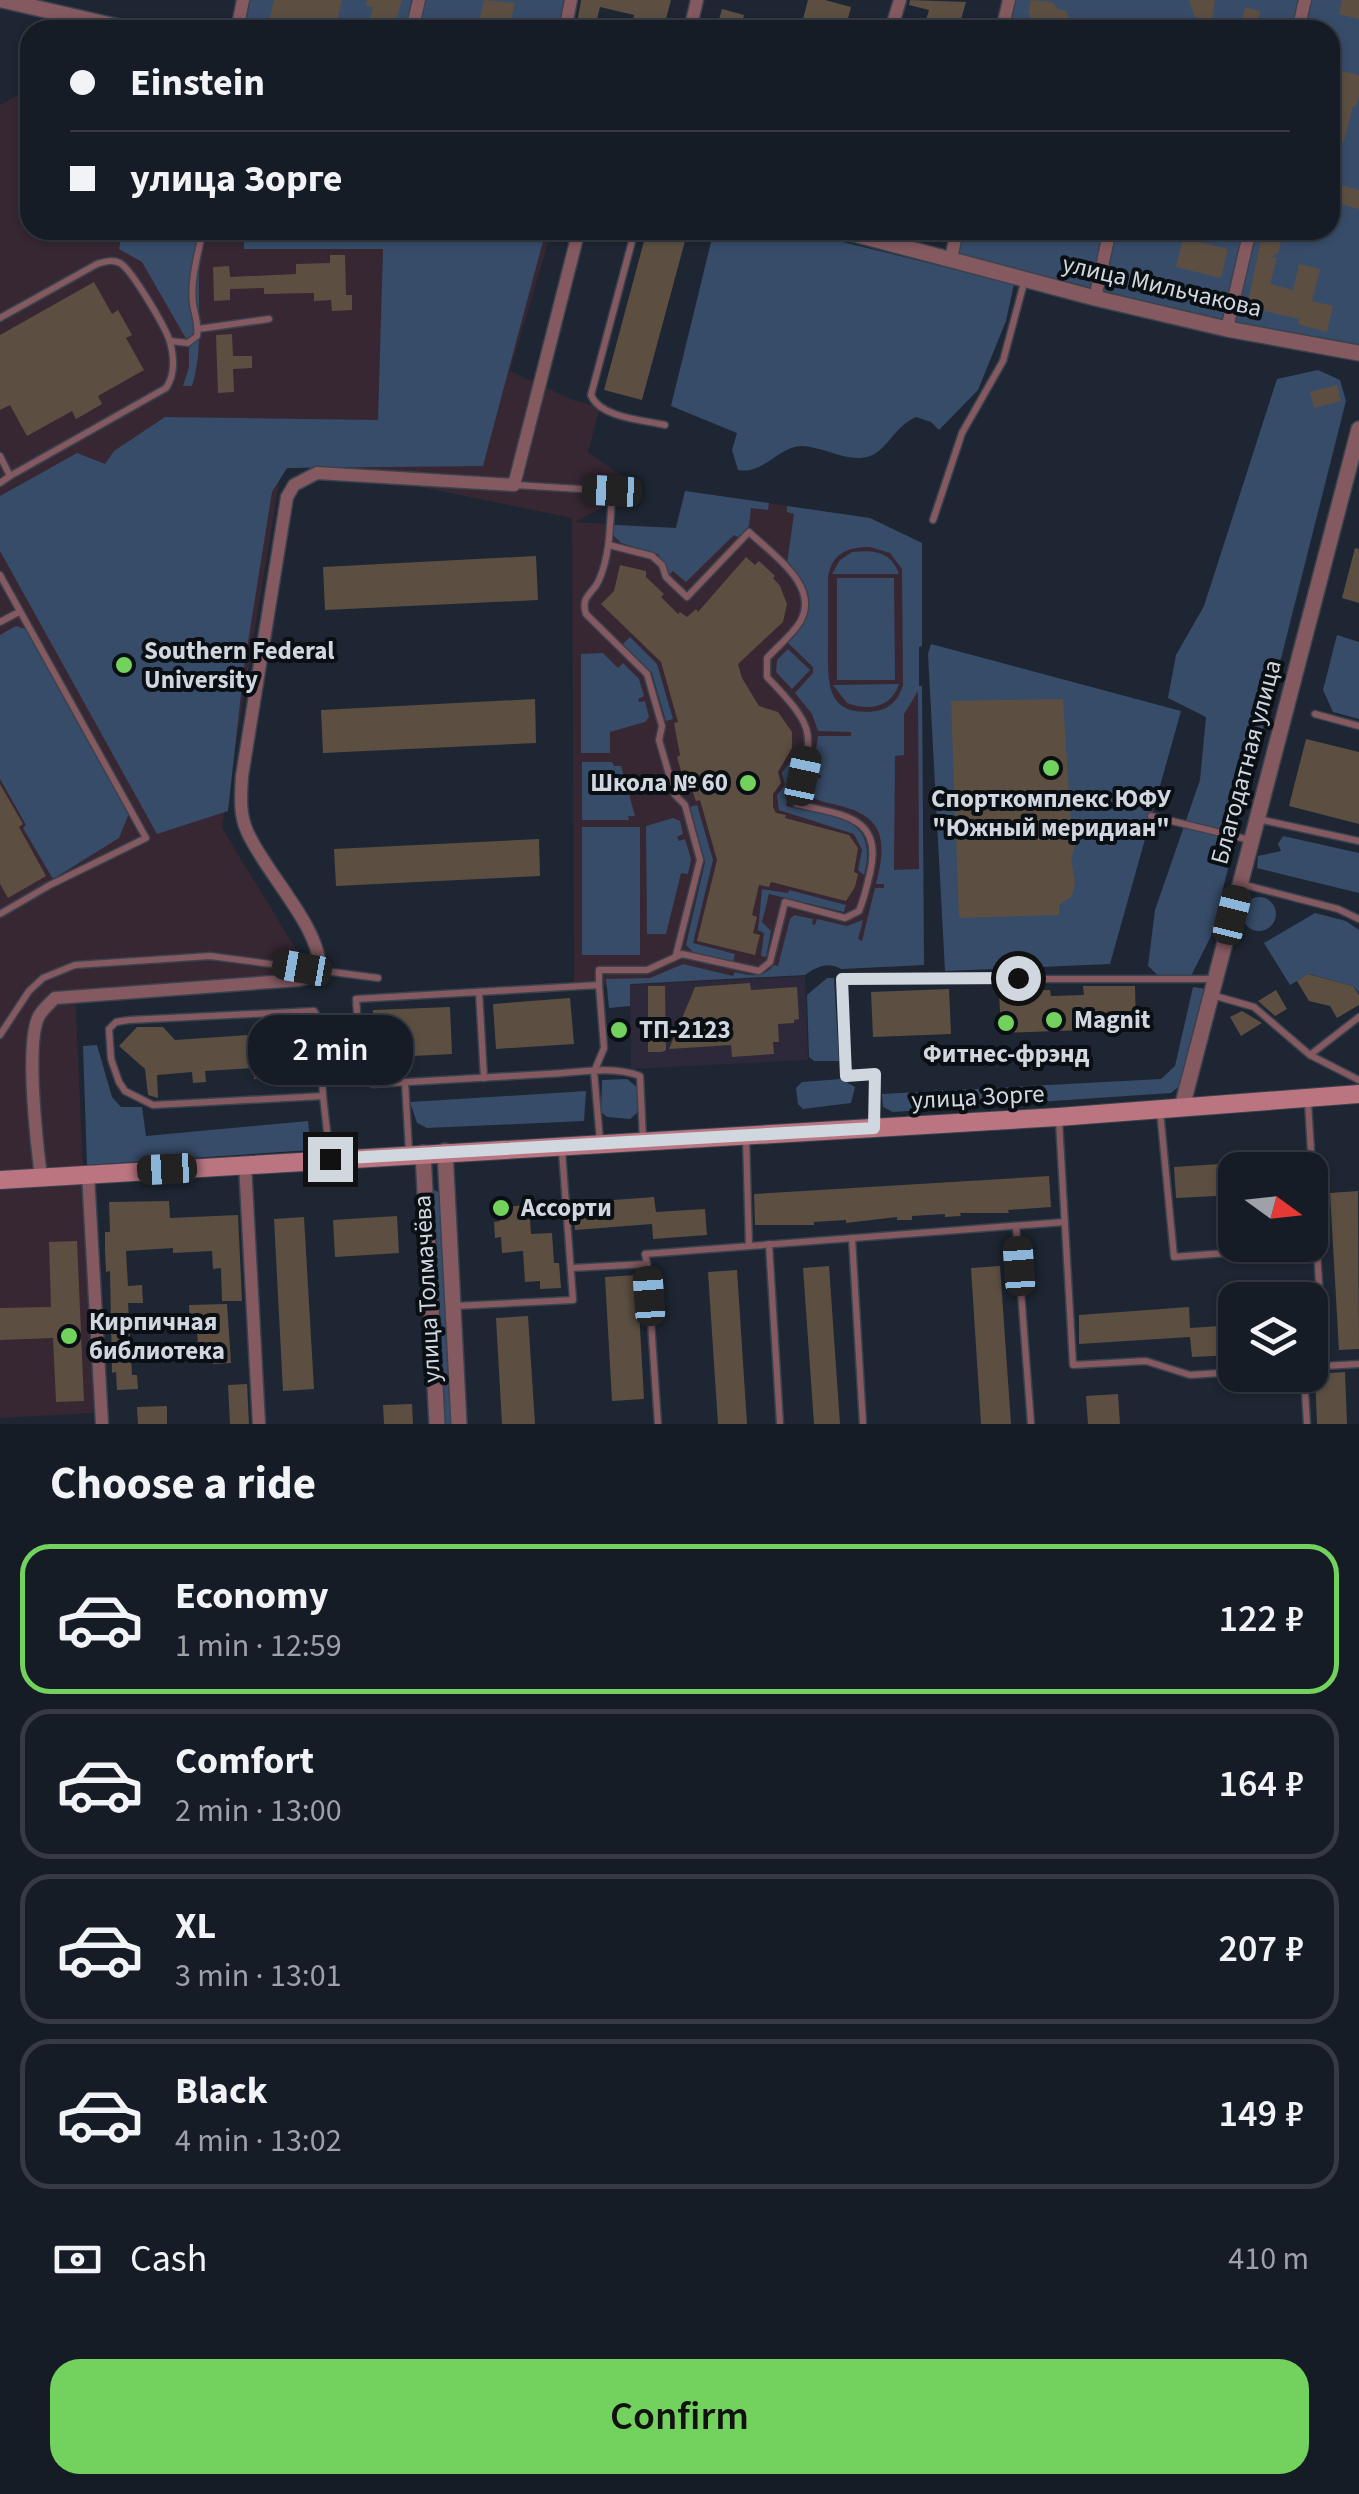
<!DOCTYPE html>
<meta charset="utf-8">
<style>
body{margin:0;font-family:"Source Sans 3",sans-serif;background:#1f252e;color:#f1f3f6;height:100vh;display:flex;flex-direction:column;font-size:38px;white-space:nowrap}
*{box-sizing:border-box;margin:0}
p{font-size:32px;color:#9ea1a7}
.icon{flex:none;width:55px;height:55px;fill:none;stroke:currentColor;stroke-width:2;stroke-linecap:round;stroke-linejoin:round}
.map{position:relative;height:1424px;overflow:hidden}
.details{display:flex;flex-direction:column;background:#161c26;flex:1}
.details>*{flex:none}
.top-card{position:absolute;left:20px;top:20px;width:1320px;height:220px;border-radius:30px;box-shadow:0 2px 8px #0004,0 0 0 2px #353a43;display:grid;align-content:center;height:220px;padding:0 50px;background:#161c26}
.needle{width:65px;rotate:105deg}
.fabs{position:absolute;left:1218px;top:1152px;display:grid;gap:20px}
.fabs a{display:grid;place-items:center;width:110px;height:110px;border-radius:20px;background:#161c26;box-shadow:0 2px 8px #0004,0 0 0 2px #353a43;font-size:50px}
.end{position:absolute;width:45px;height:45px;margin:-22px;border:12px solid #d0d7df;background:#111;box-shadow:0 0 0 5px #111}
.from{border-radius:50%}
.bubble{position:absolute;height:70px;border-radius:30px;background:#161c26;box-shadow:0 2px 8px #0004,0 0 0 2px #353a43;font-size:32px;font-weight:600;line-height:70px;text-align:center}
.car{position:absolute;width:30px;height:60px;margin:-30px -15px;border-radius:12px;box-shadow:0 0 8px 2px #0007;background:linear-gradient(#222 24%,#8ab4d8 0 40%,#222 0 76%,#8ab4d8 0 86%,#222 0)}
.top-card b{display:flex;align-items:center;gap:35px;height:95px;font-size:38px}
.top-card b+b{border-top:2px solid #353a43}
.top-card i{width:25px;height:25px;background:#f1f3f6}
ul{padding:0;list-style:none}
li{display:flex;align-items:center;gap:30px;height:150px;margin:0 20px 15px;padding:0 30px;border:5px solid #353a43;border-radius:30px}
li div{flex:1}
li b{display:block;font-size:38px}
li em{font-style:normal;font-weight:600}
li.active{border-color:#72d25d}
li>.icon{width:90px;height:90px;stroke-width:1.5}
h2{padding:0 50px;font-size:45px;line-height:120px}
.pay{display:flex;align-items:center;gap:25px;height:110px;padding:0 50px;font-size:38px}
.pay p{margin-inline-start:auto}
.primary-button{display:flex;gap:20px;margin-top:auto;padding:20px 50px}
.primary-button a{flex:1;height:115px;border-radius:30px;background:#72d25d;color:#111;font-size:40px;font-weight:600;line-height:115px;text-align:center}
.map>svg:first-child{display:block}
.commercial{fill:#2e293a}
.education{fill:#362732}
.green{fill:#374c69;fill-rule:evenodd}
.building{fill:#5c4f42}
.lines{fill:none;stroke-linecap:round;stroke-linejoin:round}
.service-casing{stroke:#3a424e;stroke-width:9}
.minor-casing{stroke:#3a424e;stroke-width:15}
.tertiary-casing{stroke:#3a424e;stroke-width:18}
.secondary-casing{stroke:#3a424e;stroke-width:20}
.service{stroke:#845960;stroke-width:6}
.minor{stroke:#845960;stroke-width:12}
.tertiary{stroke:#845960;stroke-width:15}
.secondary{stroke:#ba7581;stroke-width:18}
.route{stroke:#d0d7df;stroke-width:12}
.poi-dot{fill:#72d25d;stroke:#0a0f14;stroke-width:4}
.labels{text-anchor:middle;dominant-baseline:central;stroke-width:8;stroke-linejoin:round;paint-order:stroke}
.street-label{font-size:25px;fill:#d0d7df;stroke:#0a0f14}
.poi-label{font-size:25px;font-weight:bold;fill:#d0d7df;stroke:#0a0f14;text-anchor:start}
</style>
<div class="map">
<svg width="1359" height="1424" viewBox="0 0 1359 1424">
<rect width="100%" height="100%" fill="#1d2632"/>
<!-- commercial -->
<polygon class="commercial" points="805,976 808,1060 631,1069 630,985"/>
<!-- education -->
<polygon class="education" points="30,88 30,230 552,230 510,371 573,400 600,407 588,452 640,488 575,522 675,528 685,491 870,518 922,543 922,646 919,647 919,686 922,686 924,965 841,969 835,966 817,966 805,975 604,986 603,982 574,984 572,518 283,459 222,828 299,954 284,977 75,990 94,1413 0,1418 0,105"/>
<!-- green -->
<g class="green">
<polygon points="250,0 565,0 558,30 243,30"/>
<polygon points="1016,0 1359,0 1359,345 1223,321 957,254 963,230 1330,230 1330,30 1009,30"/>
<path d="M123 230H206C190 281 208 335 192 386H183L189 367V344L142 262 119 249Z"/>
<polygon points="244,230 546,230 483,466 287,468 272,492 244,667 228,811 157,834 0,551 0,496 77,453 105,464 114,451 165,417 378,420 383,249 244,249"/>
<path d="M714 230H794L1014 284 1006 321 978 390 939 430 931 422 916 417C894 427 887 450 870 456 849 464 823 446 801 446 778 447 763 475 738 470L732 450 737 433 671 406Z"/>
<polygon points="1318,370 1340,380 1346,401 1211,936 1190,978 1160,977 1148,966 1155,910 1200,780 1206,717 1168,698 1176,655 1204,606 1277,379"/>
<polygon points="685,491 769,503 768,510 751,508 749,526 738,537 734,535 686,582 673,571 670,574 658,554 621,543 614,536 614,525 676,528"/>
<path d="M787 506 870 518 922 543V646L919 647V686H922L924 965 841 969C828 961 816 967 805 975L630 984V1006L609 1008 606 979 650 978 683 964 733 976 735 972C751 976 762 979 774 965L778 966 790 919 794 915 813 919 812 924 815 925 817 919 847 926 863 920 858 939 862 941 875 888H884V884H876C887 841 885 816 837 805 826 802 816 802 809 793L811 779 821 778V775H812L818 736H851V732L818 731 812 714 795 693 813 673V667L788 643C816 614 817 591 787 563L794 514 787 512ZM870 547 890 553 902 569 903 685C899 698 891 709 876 711 824 718 828 680 828 642 828 621 828 600 828 578 831 554 847 547 870 547ZM918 691 919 869 894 870 895 756 904 755V714Z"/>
<path d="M852 552C873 550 891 551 899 574H832L840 560Z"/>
<polygon points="894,578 895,680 837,680 837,578"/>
<polygon points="16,626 26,629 129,813 119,838 53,879 23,828 26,825 0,779 0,635"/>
<polygon points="1337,635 1359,642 1359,719 1333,712 1323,690"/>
<polygon points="630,637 657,664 673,719 666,721 652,673 623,644"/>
<polygon points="931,644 1181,711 1110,964 945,971 928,654"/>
<polygon points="788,649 810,670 792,689 776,672 777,660"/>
<polygon points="603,653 618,668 623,663 639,679 644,696 638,699 639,702 645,701 649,717 645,722 610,732 610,753 581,753 581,654"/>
<path d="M899 684C891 708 869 711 847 703L833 685Z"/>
<path d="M796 753 802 754 792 777 786 806C832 818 880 814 864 875L858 870 862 850 854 834 779 810 777 795 785 785 782 773Z"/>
<polygon points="582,762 612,762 614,766 621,766 635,816 628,816 629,820 582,820"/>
<polygon points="697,805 713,860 693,943 735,954 733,962 693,952 686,945 705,862 690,807"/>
<polygon points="673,818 680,821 683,834 677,837 679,841 685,839 691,859 688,874 681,873 666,934 647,934 646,826"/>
<rect x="582" y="827" width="58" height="128"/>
<polygon points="1283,836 1359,853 1359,893 1257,868 1258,856 1281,851 1278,844"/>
<polygon points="762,889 788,893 789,890 846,905 844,912 769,894 762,922 771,931 766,957 761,956 764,933 758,930"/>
<circle cx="1259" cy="914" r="17"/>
<polygon points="1315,913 1346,921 1359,930 1359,993 1353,986 1309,974 1290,985 1264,943"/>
<polygon points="827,978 834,978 839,1061 814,1061 809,1057 807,995"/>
<polygon points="1193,987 1206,989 1182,1084 1171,1093 893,1112 883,1107 882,1094 1161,1079 1175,1066"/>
<polygon points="97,1045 112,1097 121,1107 142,1107 146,1136 308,1121 311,1150 87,1165 83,1046"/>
<polygon points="627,1079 639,1089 637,1113 630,1119 607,1117 601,1112 602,1080"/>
<polygon points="841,1079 855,1087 851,1103 803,1109 798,1104 796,1088 802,1082"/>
<polygon points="586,1091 584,1121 427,1128 417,1123 410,1102"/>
<polygon points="434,1190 441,1193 452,1424 444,1424"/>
</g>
<!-- building -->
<g class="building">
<polygon points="274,0 342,0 335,30 284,30 268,26"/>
<polygon points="367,0 402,0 393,30 367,30 373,7 366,6"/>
<polygon points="484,0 515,3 509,28 479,21"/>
<polygon points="581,0 671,0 663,30 630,30 634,15 600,7 595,28 577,23"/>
<polygon points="808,0 825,0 851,7 846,26 822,19 821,24 803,19"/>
<polygon points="910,0 966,2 958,30 923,30 929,10 909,5"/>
<polygon points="1031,0 1052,2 1058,9 1066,11 1071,23 1062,30 1040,29 1028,21 1031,18 1028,11"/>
<polygon points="1189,0 1215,0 1211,27 1198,24 1199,19 1194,15"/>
<polygon points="1342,0 1359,0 1359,19 1339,14"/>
<polygon points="1245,7 1260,11 1256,30 1240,30"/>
<polygon points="722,9 744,15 740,30 716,30"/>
<polygon points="1330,68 1359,75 1359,97 1356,107 1353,106 1344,141 1330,148"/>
<polygon points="1341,185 1359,190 1359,209 1337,203"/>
<polygon points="647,230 688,230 642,400 604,390"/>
<polygon points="1263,230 1284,230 1278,253 1270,257 1277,258 1270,284 1293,290 1299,264 1320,269 1312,301 1333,306 1327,332 1298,324 1299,319 1247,307"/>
<polygon points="1183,238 1228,249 1221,278 1176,267"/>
<polygon points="330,255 345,255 346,295 352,295 352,310 332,311 331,300 314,301 314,293 264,294 264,288 230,289 230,300 214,301 213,267 229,266 230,277 296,274 296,264 330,263"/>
<polygon points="94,282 112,314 118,310 132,335 126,338 144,370 98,396 102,404 90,411 76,419 72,411 27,436 10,405 0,410 0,335"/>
<polygon points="232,334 233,356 252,356 252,368 233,369 234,392 218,393 216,335"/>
<polygon points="1337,385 1341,401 1314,408 1310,392"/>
<polygon points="1355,548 1359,549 1359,603 1342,598"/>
<polygon points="536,556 538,600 325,610 323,567"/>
<polygon points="746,557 755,565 759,561 775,576 773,578 780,586 787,604 783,622 738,664 742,678 759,706 778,712 792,732 792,748 778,772 781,783 773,794 773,807 776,813 786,815 785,818 849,835 858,848 854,872 858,874 855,887 846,901 771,882 769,887 759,885 752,915 757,917 753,933 760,935 755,955 697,941 717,860 700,800 696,801 685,770 681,771 677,757 680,755 674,723 678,722 661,662 601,604 614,591 620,565 646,571 646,577 664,594 661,597 678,614 680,612 687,617 696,609 698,612"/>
<polygon points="535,699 536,743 323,753 321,710"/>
<polygon points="1063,699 1071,825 1077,838 1071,859 1075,882 1072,896 1059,905 1059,915 959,918 951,701"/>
<polygon points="1306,739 1359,752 1359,824 1289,806"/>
<polygon points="0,784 23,824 19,827 46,876 8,898 0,884"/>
<polygon points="539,839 540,876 336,886 334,849"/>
<polygon points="1308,974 1353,986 1359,995 1359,1005 1337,1018 1330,1006 1309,1001 1297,981"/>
<polygon points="750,983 751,990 797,987 799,1019 794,1020 794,1023 778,1024 779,1042 773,1042 774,1054 732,1057 731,1045 669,1049 695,987"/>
<polygon points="648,986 665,986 666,1050 662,1052 648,1052"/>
<polygon points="1083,986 1135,986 1136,1028 1001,1033 999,991 1050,990 1051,996 1084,995"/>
<polygon points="949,989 951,1034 873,1037 871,992"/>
<polygon points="1276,990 1287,1009 1275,1016 1258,1001"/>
<polygon points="570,998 574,1044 496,1049 493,1004"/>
<polygon points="450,1007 452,1054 375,1058 373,1010"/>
<polygon points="1242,1011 1262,1023 1241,1036 1230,1017"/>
<polygon points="308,1018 311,1064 289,1066 290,1077 254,1079 254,1068 205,1071 206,1082 193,1083 192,1072 157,1075 158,1098 148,1095 145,1069 119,1046 137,1027 163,1027 175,1040 262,1034 261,1020"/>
<polygon points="1235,1163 1235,1195 1176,1198 1174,1167"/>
<polygon points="1049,1176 1051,1207 1008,1210 1009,1213 960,1213 961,1216 945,1217 945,1214 912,1216 912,1220 897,1220 897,1217 846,1223 846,1220 814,1222 814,1225 755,1225 754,1194"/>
<polygon points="1358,1191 1359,1349 1339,1350 1330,1193"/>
<polygon points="654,1197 656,1212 705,1209 707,1235 653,1239 652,1224 575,1230 573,1203"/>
<polygon points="169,1201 170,1218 238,1215 242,1301 222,1301 221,1268 213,1269 212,1251 173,1253 173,1248 126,1251 128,1286 142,1285 143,1303 128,1303 132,1375 137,1375 138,1389 117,1390 116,1372 112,1373 110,1271 106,1272 105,1249 105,1232 110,1232 109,1202"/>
<polygon points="529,1205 531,1234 552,1233 554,1263 559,1263 561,1288 540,1289 540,1281 525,1282 523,1251 502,1253 501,1237 495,1238 494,1222 500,1221 499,1207"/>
<polygon points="397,1216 399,1253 335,1257 333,1220"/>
<polygon points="304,1217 314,1389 283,1391 274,1219"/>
<polygon points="77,1241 84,1401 56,1402 53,1338 0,1340 0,1308 51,1307 49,1242"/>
<polygon points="829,1266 840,1424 814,1424 803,1268"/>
<polygon points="1000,1266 1011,1424 981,1424 971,1268"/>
<polygon points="737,1270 747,1424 718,1424 708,1272"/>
<polygon points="637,1275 644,1399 612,1401 605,1277"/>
<polygon points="227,1304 231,1363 213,1364 212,1348 198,1348 197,1328 190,1328 189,1305"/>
<polygon points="1189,1307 1190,1328 1235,1325 1235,1355 1192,1357 1190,1337 1079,1344 1079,1315"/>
<polygon points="528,1316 535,1424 502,1424 496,1318"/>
<polygon points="1345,1372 1347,1424 1317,1424 1315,1374"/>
<polygon points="247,1384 249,1424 230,1424 228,1385"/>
<polygon points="1118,1394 1120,1424 1088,1424 1086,1396"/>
<polygon points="412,1404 413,1424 384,1424 383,1405"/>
<polygon points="167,1406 167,1424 138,1424 137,1407"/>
</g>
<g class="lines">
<!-- service casing -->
<g class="service-casing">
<g id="service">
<path d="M635 230 591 395C600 418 644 420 665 425"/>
<path d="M0 318 97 264C104 262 112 259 120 263 132 270 166 328 170 342 174 357 175 375 166 388L10 476 0 456"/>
<polyline points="198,329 269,319"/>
<path d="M170 341 188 343 197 336C199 323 195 317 193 304 190 280 198 254 203 230"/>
<polyline points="0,483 10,476"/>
<path d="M516 485 612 491C610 520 611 553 599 580 593 594 580 596 586 614L647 674 662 726 659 740 675 795 685 805 700 860 676 955"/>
<polyline points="933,520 962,433 1003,361 1025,279"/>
<polyline points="0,575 146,838 50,885 0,914"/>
<polyline points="0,622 19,612"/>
<polyline points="1315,714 1359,726"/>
<polyline points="1151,816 1250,840"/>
<polyline points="1258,819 1359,841"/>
<polyline points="1241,884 1338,909 1359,919"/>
<path d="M599 985V970H647L682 954 759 971 770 962 785 902 845 918 859 911C864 899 867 886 870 873 884 815 840 815 797 804 812 732 820 732 767 677V658C777 647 792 635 800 622 821 586 772 554 749 532L687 597 666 577 662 565 652 556 609 545"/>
<polyline points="479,992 484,1078"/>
<polyline points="1212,995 1254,1007 1310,1055 1359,1080"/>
<polyline points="0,1035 29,991 43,978 75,965 210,956 378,978"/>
<polyline points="1310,1055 1359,1017"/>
<polyline points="405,1082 409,1152"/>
<polyline points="323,1096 153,1105 125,1091 119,1082 111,1059 109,1029 116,1022 129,1020 314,1011 319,1019 323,1096 330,1158"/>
<polyline points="1308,1102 1324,1366 1310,1367"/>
<polyline points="1160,1111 1174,1257 1316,1246"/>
<polyline points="1059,1121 1073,1365 1146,1361 1190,1375 1235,1372"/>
<polyline points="874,1126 875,1075 847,1076 842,979 1212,979"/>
<polyline points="746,1137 749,1246"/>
<path d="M600 1141 594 1072 604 1048 599 985 356 999 362 1078 373 1084C431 1081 489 1077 547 1074 576 1073 612 1065 640 1076L643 1140"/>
<polyline points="1016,1226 1031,1424"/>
<polyline points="852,1238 863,1424"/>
<polyline points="769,1244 780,1424"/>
<polyline points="647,1264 645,1254 1065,1222"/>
<polyline points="571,1268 647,1264 658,1424"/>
<polyline points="455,1306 573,1300 562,1151"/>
<polyline points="1324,1366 1359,1364"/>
<polyline points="1304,1375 1307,1424"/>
</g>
</g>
<!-- minor casing -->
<g class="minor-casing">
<g id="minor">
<polyline points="237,30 243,0"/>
<polyline points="412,30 419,0"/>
<polyline points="565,30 571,0"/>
<polyline points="690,30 697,0"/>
<polyline points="891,30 900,0"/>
<polyline points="1002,30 1009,0"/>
<polyline points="1298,30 1305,0"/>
<polyline points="951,259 957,230"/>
<polyline points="1095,298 1110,230"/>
<polyline points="1227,329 1250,230"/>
<polyline points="245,1164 259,1424"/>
<polyline points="88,1174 102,1424"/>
<path d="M41 1177C37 1145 25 1042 39 1016 43 1009 50 1003 55 998L299 980 313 976 319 969C323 930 263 870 247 831 239 814 241 794 242 776L287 497 294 485 317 473 514 485 579 230"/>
</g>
</g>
<!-- tertiary casing -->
<g class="tertiary-casing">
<g id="tertiary">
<polyline points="2,0 132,30"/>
<polyline points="839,230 1095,298 1227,329 1359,353"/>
<polyline points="1182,1107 1359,429"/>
<polyline points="445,1151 459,1424"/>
<polyline points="423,1153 437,1424"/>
</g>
</g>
<!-- secondary casing -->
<g class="secondary-casing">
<polyline id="secondary" points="0,1180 1058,1117 1359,1094"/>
</g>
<!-- service -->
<use href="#service" class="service"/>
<!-- minor -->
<use href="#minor" class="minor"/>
<!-- tertiary -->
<use href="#tertiary" class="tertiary"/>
<!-- secondary -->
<use href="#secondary" class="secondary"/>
</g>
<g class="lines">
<!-- route -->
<polyline class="route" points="330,1159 874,1128 875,1074 846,1076 842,979 1018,978"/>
</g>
<!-- markers -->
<g class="poi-dot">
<circle cx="124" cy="665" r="10"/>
<circle cx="1051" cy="768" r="10"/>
<circle cx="748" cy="783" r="10"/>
<circle cx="1054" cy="1020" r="10"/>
<circle cx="1006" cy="1023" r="10"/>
<circle cx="619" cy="1030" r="10"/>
<circle cx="501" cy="1208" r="10"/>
<circle cx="69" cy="1336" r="10"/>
</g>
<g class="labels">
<!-- street labels -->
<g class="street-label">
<text transform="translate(1162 286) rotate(13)">улица Мильчакова</text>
<text transform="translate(1246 762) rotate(-75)">Благодатная улица</text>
<text transform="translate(978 1097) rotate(-3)">улица Зорге</text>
<text transform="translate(427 1289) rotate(-93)">улица Толмачёва</text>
</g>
<!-- poi labels -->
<g class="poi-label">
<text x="144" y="651">Southern Federal<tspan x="144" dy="29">University</tspan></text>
<text x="728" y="783" text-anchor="end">Школа № 60</text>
<text x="1051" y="799" text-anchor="middle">Спорткомплекс ЮФУ<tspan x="1051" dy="29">"Южный меридиан"</tspan></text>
<text x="1074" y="1020">Magnit</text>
<text x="639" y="1030">ТП-2123</text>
<text x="1006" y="1054" text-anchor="middle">Фитнес-фрэнд</text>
<text x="521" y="1208">Ассорти</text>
<text x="89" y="1322">Кирпичная<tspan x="89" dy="29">библиотека</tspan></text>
</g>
</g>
</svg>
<div class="fabs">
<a><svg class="needle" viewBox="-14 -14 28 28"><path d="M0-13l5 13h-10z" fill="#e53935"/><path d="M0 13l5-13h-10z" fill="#9ea1a7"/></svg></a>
<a><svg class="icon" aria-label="layers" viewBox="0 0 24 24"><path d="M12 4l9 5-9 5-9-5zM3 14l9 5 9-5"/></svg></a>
</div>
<i class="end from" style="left:1018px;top:978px"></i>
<i class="end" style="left:330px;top:1159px"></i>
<div class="bubble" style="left:248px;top:1015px;width:165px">2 min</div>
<i class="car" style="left:612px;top:491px;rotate:273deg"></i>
<i class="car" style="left:803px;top:776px;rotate:12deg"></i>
<i class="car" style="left:1232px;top:915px;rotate:14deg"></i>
<i class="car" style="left:302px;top:968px;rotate:280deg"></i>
<i class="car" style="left:167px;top:1169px;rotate:267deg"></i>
<i class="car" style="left:1019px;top:1266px;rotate:356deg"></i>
<i class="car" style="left:649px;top:1296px;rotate:356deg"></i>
<div class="top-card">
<b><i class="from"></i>Einstein</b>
<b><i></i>улица Зорге</b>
</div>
</div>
<section class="details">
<h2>Choose a ride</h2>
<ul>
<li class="active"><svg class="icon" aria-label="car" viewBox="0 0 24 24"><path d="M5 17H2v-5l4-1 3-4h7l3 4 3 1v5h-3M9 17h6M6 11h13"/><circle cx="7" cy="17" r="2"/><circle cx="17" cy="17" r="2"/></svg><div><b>Economy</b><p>1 min · 12:59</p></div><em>122 ₽</em></li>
<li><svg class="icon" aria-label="car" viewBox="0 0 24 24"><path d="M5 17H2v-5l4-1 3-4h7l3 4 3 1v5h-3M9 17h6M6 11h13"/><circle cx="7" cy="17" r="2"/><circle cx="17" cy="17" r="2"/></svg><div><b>Comfort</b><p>2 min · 13:00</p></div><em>164 ₽</em></li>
<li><svg class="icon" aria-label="car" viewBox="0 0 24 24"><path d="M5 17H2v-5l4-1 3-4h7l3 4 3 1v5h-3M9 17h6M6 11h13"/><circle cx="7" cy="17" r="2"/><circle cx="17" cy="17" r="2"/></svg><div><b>XL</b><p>3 min · 13:01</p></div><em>207 ₽</em></li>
<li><svg class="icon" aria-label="car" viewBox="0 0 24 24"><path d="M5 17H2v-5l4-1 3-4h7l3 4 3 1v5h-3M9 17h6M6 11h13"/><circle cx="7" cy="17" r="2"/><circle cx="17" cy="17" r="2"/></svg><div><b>Black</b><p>4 min · 13:02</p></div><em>149 ₽</em></li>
</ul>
<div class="pay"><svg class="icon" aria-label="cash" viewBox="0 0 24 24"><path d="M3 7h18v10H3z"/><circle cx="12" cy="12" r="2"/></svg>Cash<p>410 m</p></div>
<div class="primary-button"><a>Confirm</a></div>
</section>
